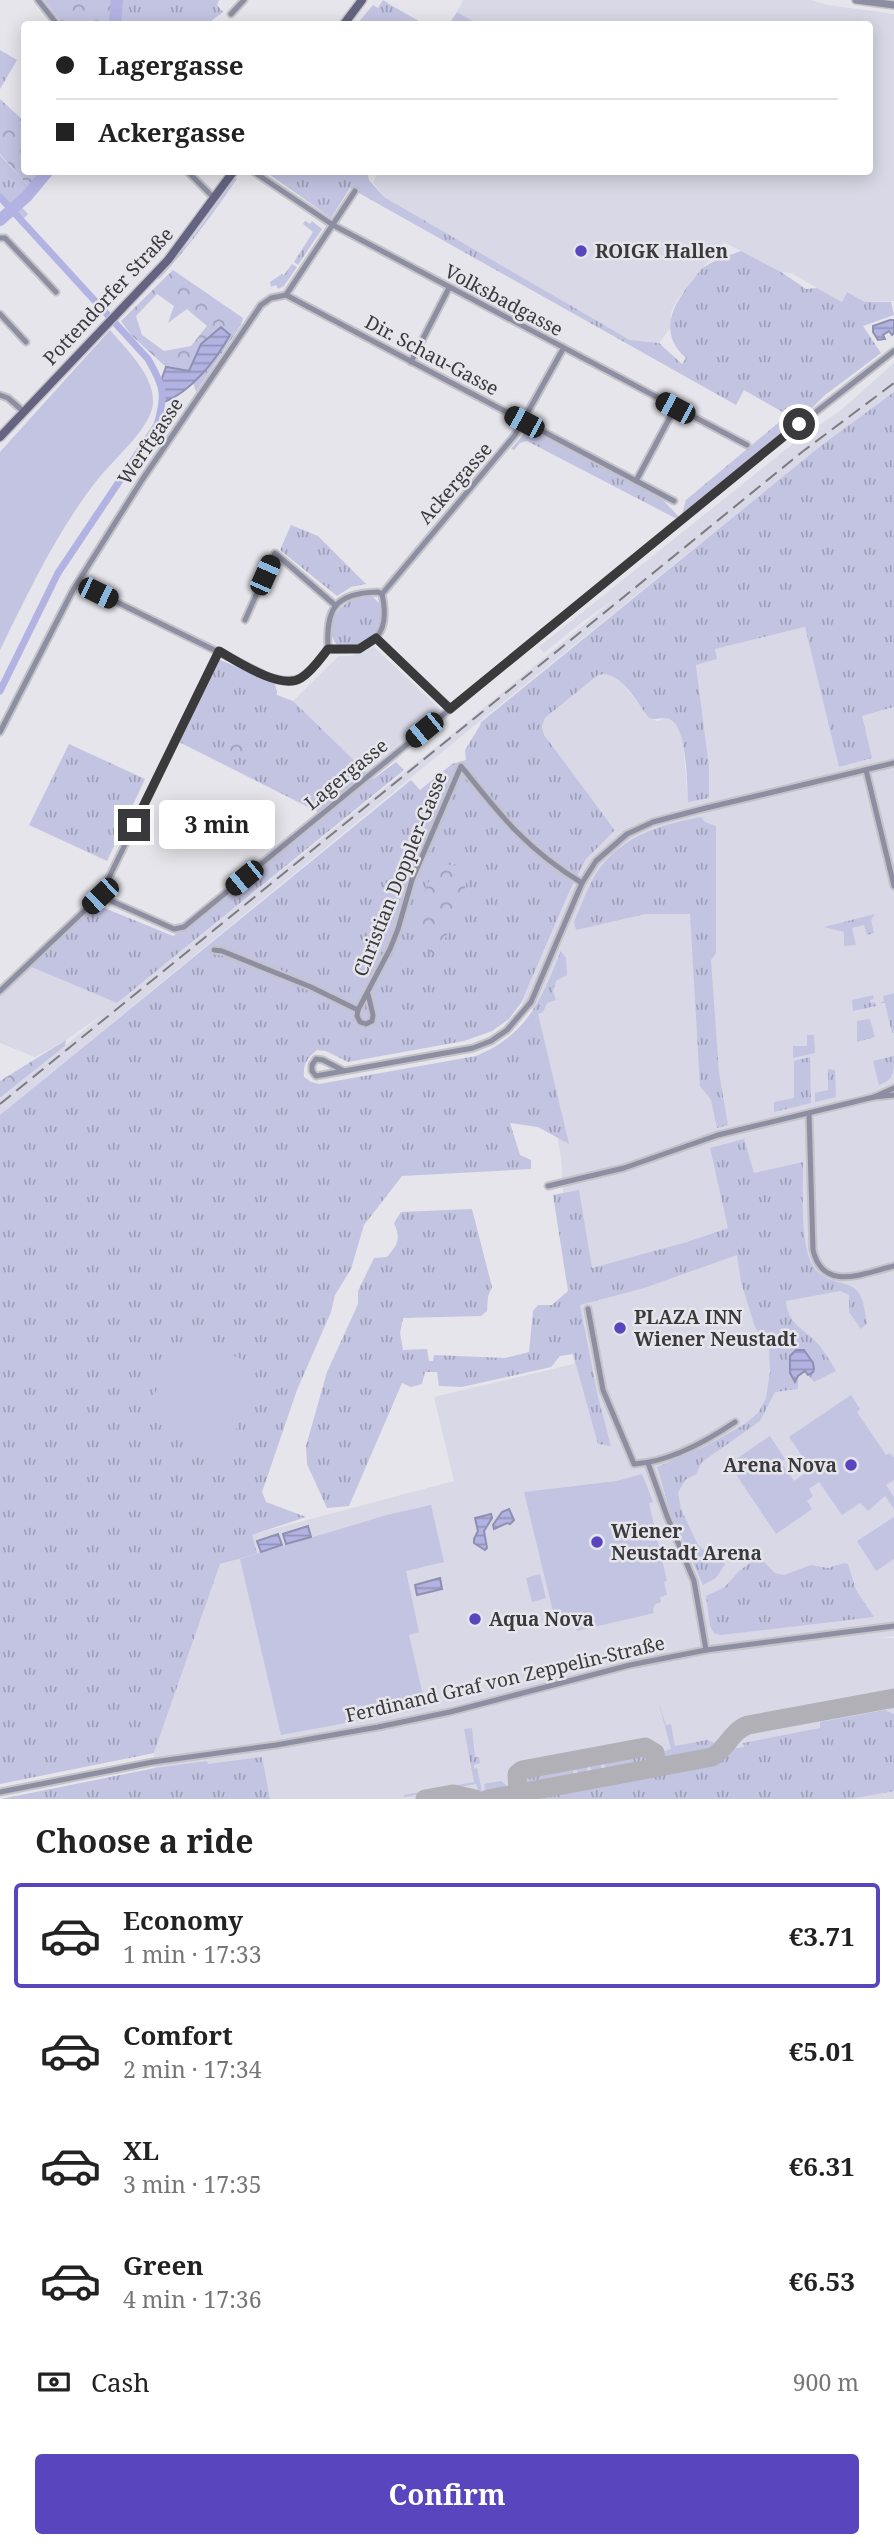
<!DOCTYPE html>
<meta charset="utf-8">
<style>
body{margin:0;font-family:"Noto Serif",serif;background:#f2f2f2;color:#222;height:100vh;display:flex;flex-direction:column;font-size:26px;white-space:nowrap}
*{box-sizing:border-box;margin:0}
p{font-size:23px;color:#767676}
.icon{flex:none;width:38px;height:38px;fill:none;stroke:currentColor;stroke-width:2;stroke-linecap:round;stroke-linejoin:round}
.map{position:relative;height:1799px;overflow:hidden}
.panel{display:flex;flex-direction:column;background:#fff;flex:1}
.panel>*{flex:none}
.banner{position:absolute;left:21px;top:21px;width:852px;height:154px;border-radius:7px;box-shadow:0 4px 18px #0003;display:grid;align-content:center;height:154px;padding:0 35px;background:#fff}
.end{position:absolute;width:32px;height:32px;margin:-16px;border:9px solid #3a3a3d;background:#fff;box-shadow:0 0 0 4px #fff}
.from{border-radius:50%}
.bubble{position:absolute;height:49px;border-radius:7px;background:#fff;box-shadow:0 4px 18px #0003;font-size:23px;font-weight:700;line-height:49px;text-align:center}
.car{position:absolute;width:21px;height:42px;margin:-21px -10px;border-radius:9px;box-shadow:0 0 5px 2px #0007;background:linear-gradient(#222 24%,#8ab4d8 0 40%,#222 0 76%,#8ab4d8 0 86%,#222 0)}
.banner b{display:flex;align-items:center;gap:24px;height:66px;font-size:26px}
.banner b+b{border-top:2px solid #e0e0e0}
.banner i{width:18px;height:18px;background:#222}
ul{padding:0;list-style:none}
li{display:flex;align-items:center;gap:21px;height:105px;margin:0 14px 10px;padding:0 21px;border:4px solid transparent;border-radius:7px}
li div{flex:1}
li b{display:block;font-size:26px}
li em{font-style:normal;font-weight:700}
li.selected{border-color:#5945bd}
li>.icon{width:63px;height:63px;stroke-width:1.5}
h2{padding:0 35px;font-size:32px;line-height:84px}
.pay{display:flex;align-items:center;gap:18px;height:77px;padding:0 35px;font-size:26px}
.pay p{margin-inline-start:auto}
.button{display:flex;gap:14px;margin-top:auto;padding:14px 35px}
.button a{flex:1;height:80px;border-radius:7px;background:#5945bd;color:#fff;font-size:28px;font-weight:700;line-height:80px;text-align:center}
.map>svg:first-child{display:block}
.built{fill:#d8d8e6}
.grass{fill:url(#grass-tufts)}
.forest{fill:url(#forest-crowns);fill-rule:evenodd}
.park{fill:#c3c4e2}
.water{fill:url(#water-rules);stroke:#8f8fb1;stroke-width:2}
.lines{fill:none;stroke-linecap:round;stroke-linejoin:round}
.canal{stroke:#b3b3e3;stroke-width:7}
.river{stroke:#b3b3e3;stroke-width:12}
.taxiway{stroke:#b0b0b6;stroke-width:19}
.minor-casing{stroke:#c3c3c8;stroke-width:9}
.tertiary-casing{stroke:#c3c3c8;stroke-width:10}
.secondary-casing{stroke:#c3c3c8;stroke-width:11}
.minor{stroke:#8e8ea3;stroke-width:5}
.tertiary{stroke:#8e8ea3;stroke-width:7}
.secondary{stroke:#646482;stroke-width:8}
.rail{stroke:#7c7c80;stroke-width:2;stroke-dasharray:14 7;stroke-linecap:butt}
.route{stroke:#3a3a3d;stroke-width:9}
.poi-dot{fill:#5945bd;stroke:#e5e5eb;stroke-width:2.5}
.labels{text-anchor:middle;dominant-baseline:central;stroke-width:5;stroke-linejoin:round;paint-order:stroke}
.poi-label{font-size:19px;font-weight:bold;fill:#3a3a3d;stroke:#e5e5eb;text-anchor:start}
.street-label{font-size:19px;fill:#3a3a3d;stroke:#e5e5eb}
</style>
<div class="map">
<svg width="894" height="1799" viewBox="0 0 894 1799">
<defs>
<pattern id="grass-tufts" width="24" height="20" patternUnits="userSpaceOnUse" patternTransform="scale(1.75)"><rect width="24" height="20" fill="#c3c4e2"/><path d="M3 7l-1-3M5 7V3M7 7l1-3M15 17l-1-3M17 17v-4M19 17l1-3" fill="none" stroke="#9fa0b8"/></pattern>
<pattern id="forest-crowns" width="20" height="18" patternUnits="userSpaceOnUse" patternTransform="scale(1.75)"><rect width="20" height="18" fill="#c3c4e2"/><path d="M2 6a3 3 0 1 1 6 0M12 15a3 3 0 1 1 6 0" fill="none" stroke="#9fa0b8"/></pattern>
<pattern id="water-rules" width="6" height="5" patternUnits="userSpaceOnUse" patternTransform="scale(1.75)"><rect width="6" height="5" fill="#b3b3e3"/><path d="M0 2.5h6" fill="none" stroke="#9393b9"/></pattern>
</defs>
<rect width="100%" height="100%" fill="#e5e5eb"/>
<!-- built -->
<g class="built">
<polygon points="463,0 811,0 827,5 894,14 894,301 865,302 847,292 842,302 791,273 781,272 724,242 678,298 671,312 671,327 659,343 630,340 384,197 373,182 379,172 870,172 870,24 478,24 457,12"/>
<polygon points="894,363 894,392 818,448 475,725 0,1115 0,1099 105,1013 66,1040 35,1057 0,1043 0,995 29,966 117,1003 447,738 615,599 582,622 544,653 539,647 804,435 840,411"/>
<polygon points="805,627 839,766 862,716 894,707 894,1636 881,1638 894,1638 894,1799 16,1799 155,1771 154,1753 220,1564 257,1554 251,1535 454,1481 434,1397 574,1364 561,1157 534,1011 521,1003 570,890 586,859 615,829 543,735 542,726 545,718 598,675 607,672 617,676 649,718 657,721 666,718 674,721 682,731 688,802 709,766 696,664 714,649"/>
<polygon points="374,647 441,710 365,772 293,701 339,656 351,656"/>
</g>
<!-- grass -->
<g class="grass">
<polygon points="118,0 219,0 217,5 223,12 207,24 116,24"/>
<polygon points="383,0 389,4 424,24 357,24 373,5 378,8"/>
<polygon points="457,12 478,24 449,24"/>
<polygon points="0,50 17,60 0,89"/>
<polygon points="0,155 31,189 16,201 28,214 23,219 0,193"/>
<path d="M266 172H367L369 180 384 197 630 340 659 343 682 364 686 358C658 333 672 306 691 282 696 277 700 269 706 266 716 259 730 255 741 251L781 272 806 289 817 288 842 302 847 292 865 302H891L894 315 863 326 881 353 825 395 804 416 793 418 744 390 736 405 350 188 331 218Z"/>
<path d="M235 178 237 179C213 214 188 248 159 279L157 278 190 241Z"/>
<polygon points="305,221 310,224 312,221 322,229 298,265 294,262 313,232 303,224"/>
<polygon points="292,264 297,267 284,286 278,289 276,285 271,287 270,282 282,274 284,275"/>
<path d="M894 392V707L862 716 872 758 839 767 805 627 715 649 717 659 696 665 709 766V798L688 802C687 784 687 728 671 720 665 716 657 721 649 718 636 702 621 669 598 675L545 718 542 726 544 735 615 830 586 859 570 890 521 1003 509 1019 492 1031 464 1041 348 1062 326 1051 317 1050C307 1058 303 1064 304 1077L311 1082 319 1084 476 1056C528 1034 541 1000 561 951L566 958 567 975 556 981 553 991 556 1000 547 1003 543 1012 538 1014 569 1144 538 1127 510 1123 520 1155 531 1160V1169L402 1176 364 1225 351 1269 335 1295 331 1312 297 1390 262 1492 266 1502 306 1517 252 1535 257 1554 220 1564 154 1753 0 1784V1115L411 780 420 790 452 764 466 760 465 750 481 724 480 723 818 448Z"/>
<polygon points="784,418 788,421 789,427 682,514 686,500"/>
<polygon points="528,429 531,429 663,500 679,517 677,519 527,441 520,443 514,450 511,449"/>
<polygon points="291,525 318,536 366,584 351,587 337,596 280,550"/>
<path d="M364 595 372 596 380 604C381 610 382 616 381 621 376 640 353 652 336 644 321 622 344 599 364 595Z"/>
<polygon points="215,658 275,682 277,695 293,701 373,779 396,762 404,770 117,1003 29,966 92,903 173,936 322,814 177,741"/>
<polygon points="69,744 145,779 107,861 29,825"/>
<path d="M701 817 705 822 716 826V953L711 960 719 1073 728 1125 717 1128 711 1100 700 1086 690 914H645L576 930 574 922C581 906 587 888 597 872 620 837 661 824 701 817Z"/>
<polygon points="875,914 871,920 874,933 867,935 864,925 852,928 856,945 844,946 844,932 824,927"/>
<polygon points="894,993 894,1033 892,1033 885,1003 879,1003 884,1001 883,996"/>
<polygon points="873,995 874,999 870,1000 871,1003 875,1002 876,1006 853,1011 852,1000"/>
<polygon points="870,1019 875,1037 857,1042 857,1021"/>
<polygon points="807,1035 814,1035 815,1053 793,1058 793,1046 807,1046"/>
<path d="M894 1056C894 1071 894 1080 879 1085L873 1061Z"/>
<polygon points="810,1057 811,1103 774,1112 774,1102 794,1098 794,1061"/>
<polygon points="828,1069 835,1070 836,1097 815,1102 815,1093 828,1090"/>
<path d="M744 1139 754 1173 803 1162C804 1189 798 1249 816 1270 827 1284 851 1281 858 1292 864 1299 865 1314 867 1323L861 1329 849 1312V1295L840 1291 786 1301C787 1324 806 1330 820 1346 826 1354 831 1363 836 1371L814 1382 808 1375 813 1372 807 1353 795 1381 798 1380V1389L775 1392 760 1421 702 1462 696 1474 685 1480 678 1493 681 1509 698 1545 709 1554 721 1559 725 1564 716 1578 703 1585 671 1514 657 1467 704 1447 745 1424 758 1413 766 1398 770 1372 769 1348 755 1327 741 1282 737 1255 644 1288 580 1305 598 1397 611 1446 598 1444 573 1354 560 1356 551 1367 462 1387 439 1386 437 1372H425L422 1384 411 1387 402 1383 349 1506 327 1508 307 1464 306 1446 327 1372 358 1304V1291L374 1258 387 1257C398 1244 401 1239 394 1223L401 1212 472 1209 492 1287 488 1296 487 1311 481 1316 403 1318 400 1333 403 1350 427 1349 429 1361H433L434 1355 505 1358 529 1352 533 1311 538 1305H552L568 1291 553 1195 579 1190 592 1268 687 1242 728 1228 710 1148Z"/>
<polygon points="754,1560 764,1562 775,1573 784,1575 811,1565 828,1568 844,1563 848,1564 856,1590 874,1617 721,1635 714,1633 710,1626 706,1596 725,1587 738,1572"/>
<polygon points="659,1704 666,1725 671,1724 675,1746 707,1740 717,1744 715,1749 667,1761 662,1759 662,1752 671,1749"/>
<polygon points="885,1710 894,1714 894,1791 850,1799 517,1799 719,1761 731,1749 744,1747 743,1743 820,1728 820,1722"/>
<polygon points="472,1728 475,1757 479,1757 480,1763 474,1765 474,1769 477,1768 482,1791 485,1790 484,1784 501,1781 506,1785 505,1790 485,1795 479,1792 476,1784 404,1797 404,1795 474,1782 464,1729"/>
<polygon points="645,1754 650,1757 648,1764 608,1772 604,1764 601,1765 601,1773 592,1773 590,1767 587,1768 587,1776 578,1776 577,1770 573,1771 573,1778 532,1786 526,1781 530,1776"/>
<polygon points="262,1757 270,1799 1,1799 155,1768 207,1761 208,1764"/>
</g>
<!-- forest -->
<g class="forest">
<polygon points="44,0 113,0 111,24 63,24"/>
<polygon points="0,99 24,121 24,172 43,172 31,189 0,154"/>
<path d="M173 270 243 318 241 325 196 392 193 382 224 346 229 335 221 327 189 371 166 367 131 335 121 321ZM157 294 174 306 168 323 187 309 207 326 191 346 164 351 142 335 136 316Z"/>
<polygon points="226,733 236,736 238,744 253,747 266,754 252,759 224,751"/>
<path d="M443 864 458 866 468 873 459 916 434 955 417 941C418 914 421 882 443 864Z"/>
<polygon points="66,1040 65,1046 0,1098 0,1081"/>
</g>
<!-- park -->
<g class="park">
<path d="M110 330C126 349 154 375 153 402 153 426 113 460 98 479 57 531 29 591 0 650V452Z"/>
<polygon points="196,1340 258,1366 225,1461 139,1413"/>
<polygon points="851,1395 860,1409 857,1412 886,1455 890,1453 894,1458 894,1480 886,1485 894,1497 894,1509 885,1496 868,1511 860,1503 842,1515 819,1482 809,1489 813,1496 807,1501 812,1509 776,1534 729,1464 770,1436 785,1459 781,1462 794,1481 811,1469 789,1437"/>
<polygon points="642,1474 653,1502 649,1503 667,1581 664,1582 667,1595 660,1597 661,1602 655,1604 653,1609 654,1613 577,1631 576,1626 571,1623 554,1628 556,1624 524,1492 617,1481"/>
<polygon points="431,1505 444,1562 406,1571 419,1632 409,1635 426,1708 281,1735 240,1559 387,1515"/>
<polygon points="894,1517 894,1559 876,1571 857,1541"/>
<polygon points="540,1574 546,1598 532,1602 526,1578"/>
</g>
<!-- water -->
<g class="water">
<polygon points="890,320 894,320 894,333 892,335 889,331 883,335 885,339 878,340 873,332 873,326"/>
<path d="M221 327 230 335C216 360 191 392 164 402L161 381 166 367 189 371 201 344Z"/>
<polygon points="796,1350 804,1350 813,1363 814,1369 813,1372 808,1375 805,1371 798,1376 795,1382 790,1373 790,1356"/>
<polygon points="509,1509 514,1520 510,1524 507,1523 494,1529 493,1525 502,1512"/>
<polygon points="491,1514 492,1518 484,1531 487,1548 485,1550 474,1543 474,1539 478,1531 475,1518"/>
<polygon points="308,1526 311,1537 286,1544 283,1534"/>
<polygon points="278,1534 282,1545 261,1552 257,1541"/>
<polygon points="440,1578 442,1589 417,1595 415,1585"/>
</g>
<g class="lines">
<!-- canal -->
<path class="canal" d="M0 197 148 359C164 387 166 394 157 425L58 573 0 691"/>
<!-- river -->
<g class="river">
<polyline points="115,24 117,0"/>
<polyline points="0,220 27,196 47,172"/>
</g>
<!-- taxiway -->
<g class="taxiway">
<polyline points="518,1794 517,1774 522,1770 645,1747 655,1753 657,1767"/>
<polyline points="425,1799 453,1794 475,1799"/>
<path d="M488 1799 712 1757C728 1748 731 1731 748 1725L894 1698"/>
</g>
<!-- minor casing -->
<g class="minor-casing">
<g id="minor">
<polyline points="38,0 57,24"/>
<polyline points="231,14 244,0"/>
<polyline points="188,172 214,198"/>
<polyline points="254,172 333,225 747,445"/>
<polyline points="0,238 5,238 56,292"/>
<polyline points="286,295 674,501"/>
<polyline points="0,314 26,342"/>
<polyline points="411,362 449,288"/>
<polyline points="0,395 8,398 23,411"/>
<polyline points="636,481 675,408"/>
<path d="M78 583 269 677C303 687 307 674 328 649"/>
<path d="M378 592 382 594C392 639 369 652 328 649 326 609 334 593 378 592Z"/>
<polyline points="382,594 515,435 563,349"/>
<polyline points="245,620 275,553 336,606"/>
<polyline points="376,638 451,709"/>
<polyline points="0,732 73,590 142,480 261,305 271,298 286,295 355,191"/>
<polyline points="866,770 894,886"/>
<polyline points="100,896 174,929 184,927 753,461 894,351"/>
<polyline points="214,950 222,951 311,987 358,1010"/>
<polyline points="0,991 100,896 219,651"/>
<path d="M368 994 373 1015 372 1021 366 1024 360 1022 357 1016 358 1010 390 949 398 929 412 880 461 766C500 815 527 850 582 883"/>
<polyline points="344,1071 316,1076 312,1071 312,1065 316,1059 323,1060 344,1071 473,1048 491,1041 507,1030 531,1002 582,883 596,861 627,834 653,822 706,808 894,763"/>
<polyline points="874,1097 894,1088"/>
<path d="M809 1113 813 1250C823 1293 864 1273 894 1266"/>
<polyline points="548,1186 624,1168 718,1135 874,1097 894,1095"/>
<path d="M588 1309 603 1390 634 1464C668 1462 707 1441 735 1422"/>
<polyline points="648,1463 667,1516 694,1581 706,1650"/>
<polyline points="0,1792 153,1762 276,1745 378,1727 450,1712 630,1665 706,1650 894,1626"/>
</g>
</g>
<!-- tertiary casing -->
<g class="tertiary-casing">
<polyline id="tertiary" points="856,0 894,5"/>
</g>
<!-- secondary casing -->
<g class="secondary-casing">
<g id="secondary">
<polyline points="344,24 362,0"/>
<polyline points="0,437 168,260 233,172"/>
</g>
</g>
<!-- minor -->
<use href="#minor" class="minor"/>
<!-- tertiary -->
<use href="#tertiary" class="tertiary"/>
<!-- secondary -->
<use href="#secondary" class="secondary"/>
<!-- rail -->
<polyline class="rail" points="0,1104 802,452 894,383"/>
</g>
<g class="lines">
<!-- route -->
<path class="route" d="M134 825 219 651C237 661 281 691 301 678 312 671 320 659 328 649H359L376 638 450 709 799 424"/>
</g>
<!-- markers -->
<g class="poi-dot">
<circle cx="581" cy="251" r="7"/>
<circle cx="620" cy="1328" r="7"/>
<circle cx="851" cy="1465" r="7"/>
<circle cx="597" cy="1542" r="7"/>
<circle cx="475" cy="1619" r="7"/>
</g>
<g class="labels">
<!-- poi labels -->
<g class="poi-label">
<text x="595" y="251">ROIGK Hallen</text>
<text x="634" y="1317">PLAZA INN<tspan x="634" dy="22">Wiener Neustadt</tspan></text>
<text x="837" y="1465" text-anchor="end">Arena Nova</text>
<text x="611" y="1531">Wiener<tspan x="611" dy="22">Neustadt Arena</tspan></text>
<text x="489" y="1619">Aqua Nova</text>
</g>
<!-- street labels -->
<g class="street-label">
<text transform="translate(108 296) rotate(-47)">Pottendorfer Straße</text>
<text transform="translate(504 300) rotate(28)">Volksbadgasse</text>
<text transform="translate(432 355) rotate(28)">Dir. Schau-Gasse</text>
<text transform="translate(150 441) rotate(-56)">Werftgasse</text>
<text transform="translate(455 483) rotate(-49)">Ackergasse</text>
<text transform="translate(346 774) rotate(-39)">Lagergasse</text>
<text transform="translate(400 874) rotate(-68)">Christian Doppler-Gasse</text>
<text transform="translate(505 1679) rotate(-13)">Ferdinand Graf von Zeppelin-Straße</text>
</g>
</g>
</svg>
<i class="end from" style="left:799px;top:424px"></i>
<i class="end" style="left:134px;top:825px"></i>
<div class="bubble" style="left:159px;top:800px;width:116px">3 min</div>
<i class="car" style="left:675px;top:408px;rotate:298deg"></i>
<i class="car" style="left:524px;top:422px;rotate:298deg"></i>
<i class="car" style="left:265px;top:575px;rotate:24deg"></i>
<i class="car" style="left:98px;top:593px;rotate:116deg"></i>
<i class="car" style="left:424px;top:730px;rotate:231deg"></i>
<i class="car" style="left:244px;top:878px;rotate:231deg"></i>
<i class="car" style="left:100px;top:896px;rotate:226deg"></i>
<div class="banner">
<b><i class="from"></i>Lagergasse</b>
<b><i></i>Ackergasse</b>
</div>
</div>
<section class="panel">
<h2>Choose a ride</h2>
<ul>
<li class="selected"><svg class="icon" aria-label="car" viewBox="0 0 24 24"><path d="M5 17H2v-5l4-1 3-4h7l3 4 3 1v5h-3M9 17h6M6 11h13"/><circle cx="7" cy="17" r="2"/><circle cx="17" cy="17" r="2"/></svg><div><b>Economy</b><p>1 min · 17:33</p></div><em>€3.71</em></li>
<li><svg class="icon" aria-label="car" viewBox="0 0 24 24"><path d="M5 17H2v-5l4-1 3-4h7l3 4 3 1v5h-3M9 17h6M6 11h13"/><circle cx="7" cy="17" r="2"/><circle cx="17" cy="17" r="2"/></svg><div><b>Comfort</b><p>2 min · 17:34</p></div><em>€5.01</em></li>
<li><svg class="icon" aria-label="car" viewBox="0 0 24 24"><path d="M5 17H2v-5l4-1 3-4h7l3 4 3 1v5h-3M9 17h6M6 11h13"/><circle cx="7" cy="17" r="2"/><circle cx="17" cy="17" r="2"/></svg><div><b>XL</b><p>3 min · 17:35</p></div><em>€6.31</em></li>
<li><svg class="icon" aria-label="car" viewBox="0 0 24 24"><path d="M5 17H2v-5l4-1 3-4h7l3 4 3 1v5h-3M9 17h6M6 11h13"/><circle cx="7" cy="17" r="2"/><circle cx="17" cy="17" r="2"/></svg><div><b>Green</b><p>4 min · 17:36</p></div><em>€6.53</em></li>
</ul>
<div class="pay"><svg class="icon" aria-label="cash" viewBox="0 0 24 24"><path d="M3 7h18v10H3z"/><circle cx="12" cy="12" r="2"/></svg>Cash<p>900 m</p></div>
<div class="button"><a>Confirm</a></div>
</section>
